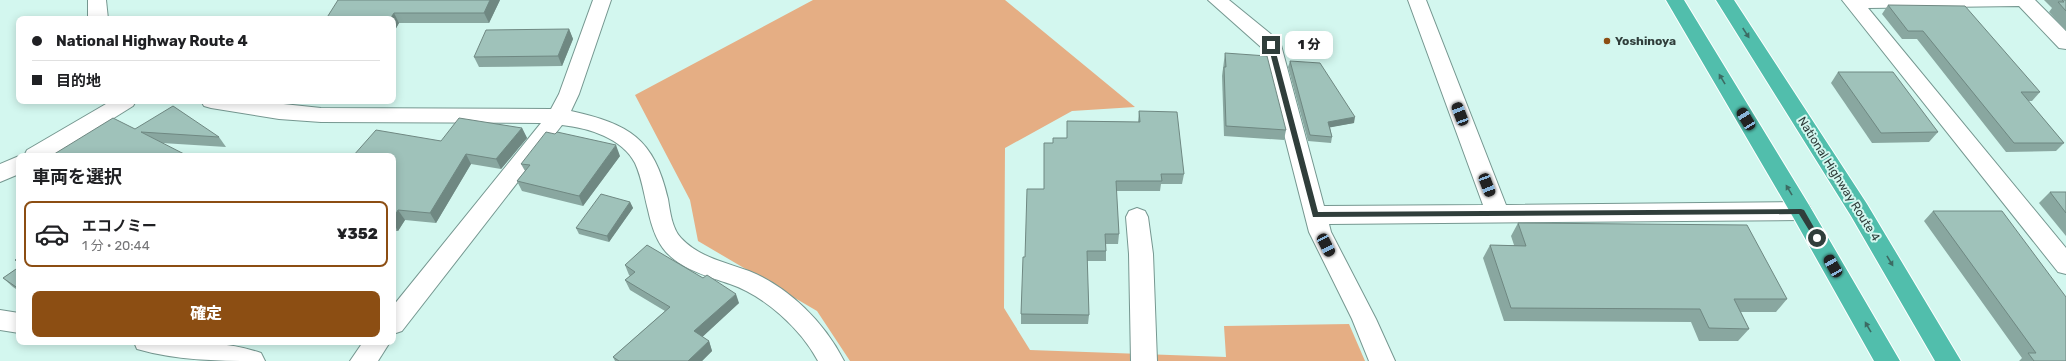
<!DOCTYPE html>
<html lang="ja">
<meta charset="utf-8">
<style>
body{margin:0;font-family:Rubik,"Noto Sans JP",sans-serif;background:#f6f6f6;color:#202124;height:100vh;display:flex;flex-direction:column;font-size:15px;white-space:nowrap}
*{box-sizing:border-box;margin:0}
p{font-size:13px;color:#757577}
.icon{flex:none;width:22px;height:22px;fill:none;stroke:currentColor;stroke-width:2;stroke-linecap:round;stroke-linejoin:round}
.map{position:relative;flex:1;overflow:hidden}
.panel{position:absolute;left:16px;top:153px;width:380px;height:192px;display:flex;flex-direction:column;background:#fff;border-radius:8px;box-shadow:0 2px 10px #0003}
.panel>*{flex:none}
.hud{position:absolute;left:16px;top:16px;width:380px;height:88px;border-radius:8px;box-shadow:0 2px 10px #0003;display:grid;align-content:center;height:88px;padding:0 16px;background:#fff}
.end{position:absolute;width:18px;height:18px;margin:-9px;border:5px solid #303e3b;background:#fff;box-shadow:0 0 0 2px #fff}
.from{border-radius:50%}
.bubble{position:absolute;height:28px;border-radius:8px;background:#fff;box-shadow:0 2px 10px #0003;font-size:13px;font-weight:800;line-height:28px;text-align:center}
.car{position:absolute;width:12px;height:24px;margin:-12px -6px;border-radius:5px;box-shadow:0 0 3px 1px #0007;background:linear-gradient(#222 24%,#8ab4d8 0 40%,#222 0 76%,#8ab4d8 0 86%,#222 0)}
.hud b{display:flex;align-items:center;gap:14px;height:38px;font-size:15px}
.hud b+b{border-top:1px solid #e0e0e0}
.hud i{width:10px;height:10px;background:#202124}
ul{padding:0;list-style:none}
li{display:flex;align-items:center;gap:12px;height:66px;margin:0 8px 6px;padding:0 8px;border:2px solid transparent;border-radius:8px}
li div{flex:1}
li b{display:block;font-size:15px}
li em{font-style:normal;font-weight:800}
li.active{border-color:#8c4e13}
li>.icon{width:36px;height:36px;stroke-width:1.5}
h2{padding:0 16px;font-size:18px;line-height:48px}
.primary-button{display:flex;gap:8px;margin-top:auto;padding:8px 16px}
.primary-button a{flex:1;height:46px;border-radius:8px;background:#8c4e13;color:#fff;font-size:16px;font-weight:800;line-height:46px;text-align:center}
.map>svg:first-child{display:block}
.green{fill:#e5ae84}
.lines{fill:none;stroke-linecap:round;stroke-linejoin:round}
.minor-casing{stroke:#759790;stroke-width:2}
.highway-casing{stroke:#fff;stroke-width:2}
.minor{fill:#fff;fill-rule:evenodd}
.highway{fill:#51beac;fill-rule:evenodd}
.wall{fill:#89a7a0}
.shaded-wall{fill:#6f8882}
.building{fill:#9fc2ba;stroke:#6f8882}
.oneway{fill:#3c6b63}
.route{fill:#303e3b}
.poi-dot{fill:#8c4e13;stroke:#d3f7ef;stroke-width:1.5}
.labels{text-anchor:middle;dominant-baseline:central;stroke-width:4;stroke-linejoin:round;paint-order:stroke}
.poi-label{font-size:12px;font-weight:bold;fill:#303e3b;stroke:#d3f7ef;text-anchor:start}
.street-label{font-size:12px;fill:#303e3b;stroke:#d3f7ef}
</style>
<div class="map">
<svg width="2066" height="361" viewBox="0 0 2066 361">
<rect width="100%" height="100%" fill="#d3f7ef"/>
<!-- green -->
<polygon class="green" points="813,0 1005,0 1135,107 1072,111 1005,148 1004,308 1030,350 1226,357 1224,326 1349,324 1365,361 850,361 817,311 698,241 690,200 635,95"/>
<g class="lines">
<!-- minor casing -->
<g class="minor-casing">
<g id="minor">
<polygon points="88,0 106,0 108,19 88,19"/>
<path d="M593 0H611L579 94 571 111C629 124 654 138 668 199 670 211 672 229 681 238 700 258 725 262 749 271 789 287 825 323 844 361H818C801 329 765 296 730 284 707 276 683 270 666 252 656 241 651 224 648 210 644 195 642 178 635 163 622 138 589 128 562 125L402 331 393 334V306L541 123 321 122 279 119 211 108 204 106 201 101H255L321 108 551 109 559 94Z"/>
<polygon points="1208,0 1229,0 1278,40 1281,45 1324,206 1483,205 1408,0 1426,0 1506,205 1801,202 1809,205 1812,211 1809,217 1801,220 1329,224 1331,232 1376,319 1395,361 1369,361 1352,319 1309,232 1262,48"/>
<polygon points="1842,0 2035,0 2066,31 2066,49 2059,48 2019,6 1868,8 2066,248 2066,274 2058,272"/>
<polygon points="111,101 136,101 133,106 53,156 24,156 27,150"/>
<polygon points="19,156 19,174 0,182 0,164"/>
<polygon points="1137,208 1145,211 1148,217 1153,254 1157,361 1131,361 1129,254 1126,217 1129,211"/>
<polygon points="0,310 19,313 19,333 0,330"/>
<path d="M134 342C176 342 220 339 261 353L265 361C222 361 178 361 137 349Z"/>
<polygon points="363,342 390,342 378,361 350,361"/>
</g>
</g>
<!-- highway casing -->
<g class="highway-casing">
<g id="highway">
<polygon points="1666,0 1684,0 1809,205 1900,361 1874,361 1793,217"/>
<polygon points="1716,0 1734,0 1867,204 1961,361 1935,361 1851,216"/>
</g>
</g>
<!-- minor -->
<use href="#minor" class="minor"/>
<!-- highway -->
<use href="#highway" class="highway"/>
</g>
<!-- wall -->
<g class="wall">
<polygon points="500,0 489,23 399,23 395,30 393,30 393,19 326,19"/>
<polygon points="2044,0 2066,0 2066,31 2049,12 2052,8"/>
<polygon points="1888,5 2040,92 2032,101 2028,101 2064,143 2056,151 2006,152 1917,39 1902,39 1882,14"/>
<polygon points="569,29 573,39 562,66 479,67 474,57"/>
<polygon points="1225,53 1286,130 1284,140 1224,136 1222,76"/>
<polygon points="1290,61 1354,123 1330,127 1332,137 1331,143 1308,141 1288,67"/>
<polygon points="1838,72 1938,132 1929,142 1872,143 1831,83"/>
<polygon points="1139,111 1184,174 1182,184 1161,184 1160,191 1116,191 1119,234 1118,244 1106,244 1106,261 1087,261 1089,315 1088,324 1021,324 1021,314 1025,257 1044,189 1053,143 1067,138 1067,121 1138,122"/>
<polygon points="522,128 527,138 501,169 471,164 436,223 405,220 398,231 393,231 393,156 441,141"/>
<polygon points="135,129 219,137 226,147 162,143"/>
<polygon points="620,156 583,206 522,191 517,181 525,171 521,164"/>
<polygon points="2050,192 2066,192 2066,236 2039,203"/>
<polygon points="630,202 633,208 609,242 579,234 576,228"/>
<polygon points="1933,211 2066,361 2019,361 2022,358 1924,221"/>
<polygon points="1518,223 1787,299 1776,312 1741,312 1749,329 1738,341 1699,341 1691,322 1504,321 1483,258 1490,245 1514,245 1511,236"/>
<polygon points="625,265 739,303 702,337 709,341 712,351 702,361 615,361 613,357 665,311 630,290 625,280 630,276 629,275"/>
<polygon points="19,267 19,291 13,287 3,278"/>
</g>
<!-- shaded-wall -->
<g class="shaded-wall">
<polygon points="490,0 500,0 489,23 484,13"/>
<polygon points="394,13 399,23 395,30 393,26 393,19 390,19"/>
<polygon points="569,29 573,39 562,66 558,56"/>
<polygon points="1355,117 1354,123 1327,128 1328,122"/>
<polygon points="522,128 527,138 501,169 496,159"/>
<polygon points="616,145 620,156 583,206 579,196"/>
<polygon points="466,154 471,164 436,223 430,213"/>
<polygon points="630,202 633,208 609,242 607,236"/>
<polygon points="398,210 405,220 398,231 393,223 393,219"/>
<polygon points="736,294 739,303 698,341 694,331"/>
<polygon points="709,341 712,351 702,361 688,361"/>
</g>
<!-- building -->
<g class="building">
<polygon points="338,0 490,0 484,13 394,13 390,19 326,19"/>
<polygon points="2062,0 2066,0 2066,11 2058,2 2064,2"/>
<polygon points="1888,5 1965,6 2040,92 2021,92 2064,143 2014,143 1923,31 1908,31"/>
<polygon points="569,29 558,56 474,57 486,30"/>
<polygon points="1225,53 1267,56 1286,130 1226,126 1224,67 1226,67"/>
<polygon points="1290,61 1320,63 1355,117 1328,122 1332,137 1310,135"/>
<polygon points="1838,72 1893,72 1938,132 1881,133"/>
<polygon points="173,106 219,137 141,132 188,156 51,156 113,118 135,129"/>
<polygon points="1139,111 1177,112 1184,174 1161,174 1162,181 1116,181 1119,234 1105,234 1106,251 1087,251 1089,315 1021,314 1023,257 1025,257 1027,189 1044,189 1044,143 1053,143 1053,138 1067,138 1067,121 1140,122"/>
<polygon points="459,118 522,128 496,159 466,154 430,213 398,210 393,219 393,156 353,156 376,130 441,141"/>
<polygon points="546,132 555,134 557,132 616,145 579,196 517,181 530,165 521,164"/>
<polygon points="2050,192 2066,192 2066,213"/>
<polygon points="601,194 630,202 607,236 576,228"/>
<polygon points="1933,211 2002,211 2066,297 2066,361 2034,361 2028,353 2036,353"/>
<polygon points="1518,223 1747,225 1787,299 1734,299 1749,329 1709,328 1700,309 1511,308 1490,245 1526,246"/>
<polygon points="647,245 703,278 707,275 736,294 694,331 709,341 688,361 619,361 613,357 670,307 625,280 635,272 625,265"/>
<polygon points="19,257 19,263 15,260"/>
<polygon points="19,267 19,289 3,278"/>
</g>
<!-- one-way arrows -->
<defs><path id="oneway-solid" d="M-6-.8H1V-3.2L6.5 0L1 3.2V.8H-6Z"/></defs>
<g class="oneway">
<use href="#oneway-solid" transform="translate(1746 33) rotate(57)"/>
<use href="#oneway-solid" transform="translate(1722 79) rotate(-121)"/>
<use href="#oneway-solid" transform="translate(1789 190) rotate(-121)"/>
<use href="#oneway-solid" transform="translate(1890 261) rotate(59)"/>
<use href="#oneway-solid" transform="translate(1868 327) rotate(-120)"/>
</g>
<!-- route -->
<polygon class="route" points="1271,43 1274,45 1318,212 1801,209 1804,210 1820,238 1819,240 1815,240 1799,214 1313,217 1268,45"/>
<!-- markers -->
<circle class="poi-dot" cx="1607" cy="41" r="4"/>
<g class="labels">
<!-- poi labels -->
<g class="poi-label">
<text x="1615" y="41">Yoshinoya</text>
</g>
<!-- street labels -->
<g class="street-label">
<text transform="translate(1839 179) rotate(58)">National Highway Route 4</text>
</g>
</g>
</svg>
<i class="end from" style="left:1817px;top:238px"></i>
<i class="end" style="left:1271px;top:45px"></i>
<div class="bubble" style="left:1285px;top:31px;width:48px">1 分</div>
<i class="car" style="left:1460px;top:114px;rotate:339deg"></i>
<i class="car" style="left:1746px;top:119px;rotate:329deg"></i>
<i class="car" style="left:1487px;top:185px;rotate:159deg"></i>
<i class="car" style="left:1326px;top:245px;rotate:153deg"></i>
<i class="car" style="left:1833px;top:266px;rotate:330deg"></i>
<div class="hud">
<b><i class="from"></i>National Highway Route 4</b>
<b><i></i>目的地</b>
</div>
<section class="panel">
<h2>車両を選択</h2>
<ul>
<li class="active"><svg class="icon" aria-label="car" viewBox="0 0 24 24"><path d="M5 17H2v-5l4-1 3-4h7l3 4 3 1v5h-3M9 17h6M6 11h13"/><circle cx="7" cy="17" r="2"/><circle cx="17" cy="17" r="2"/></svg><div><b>エコノミー</b><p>1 分 · 20:44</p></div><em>¥352</em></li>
</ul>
<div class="primary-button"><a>確定</a></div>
</section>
</div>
